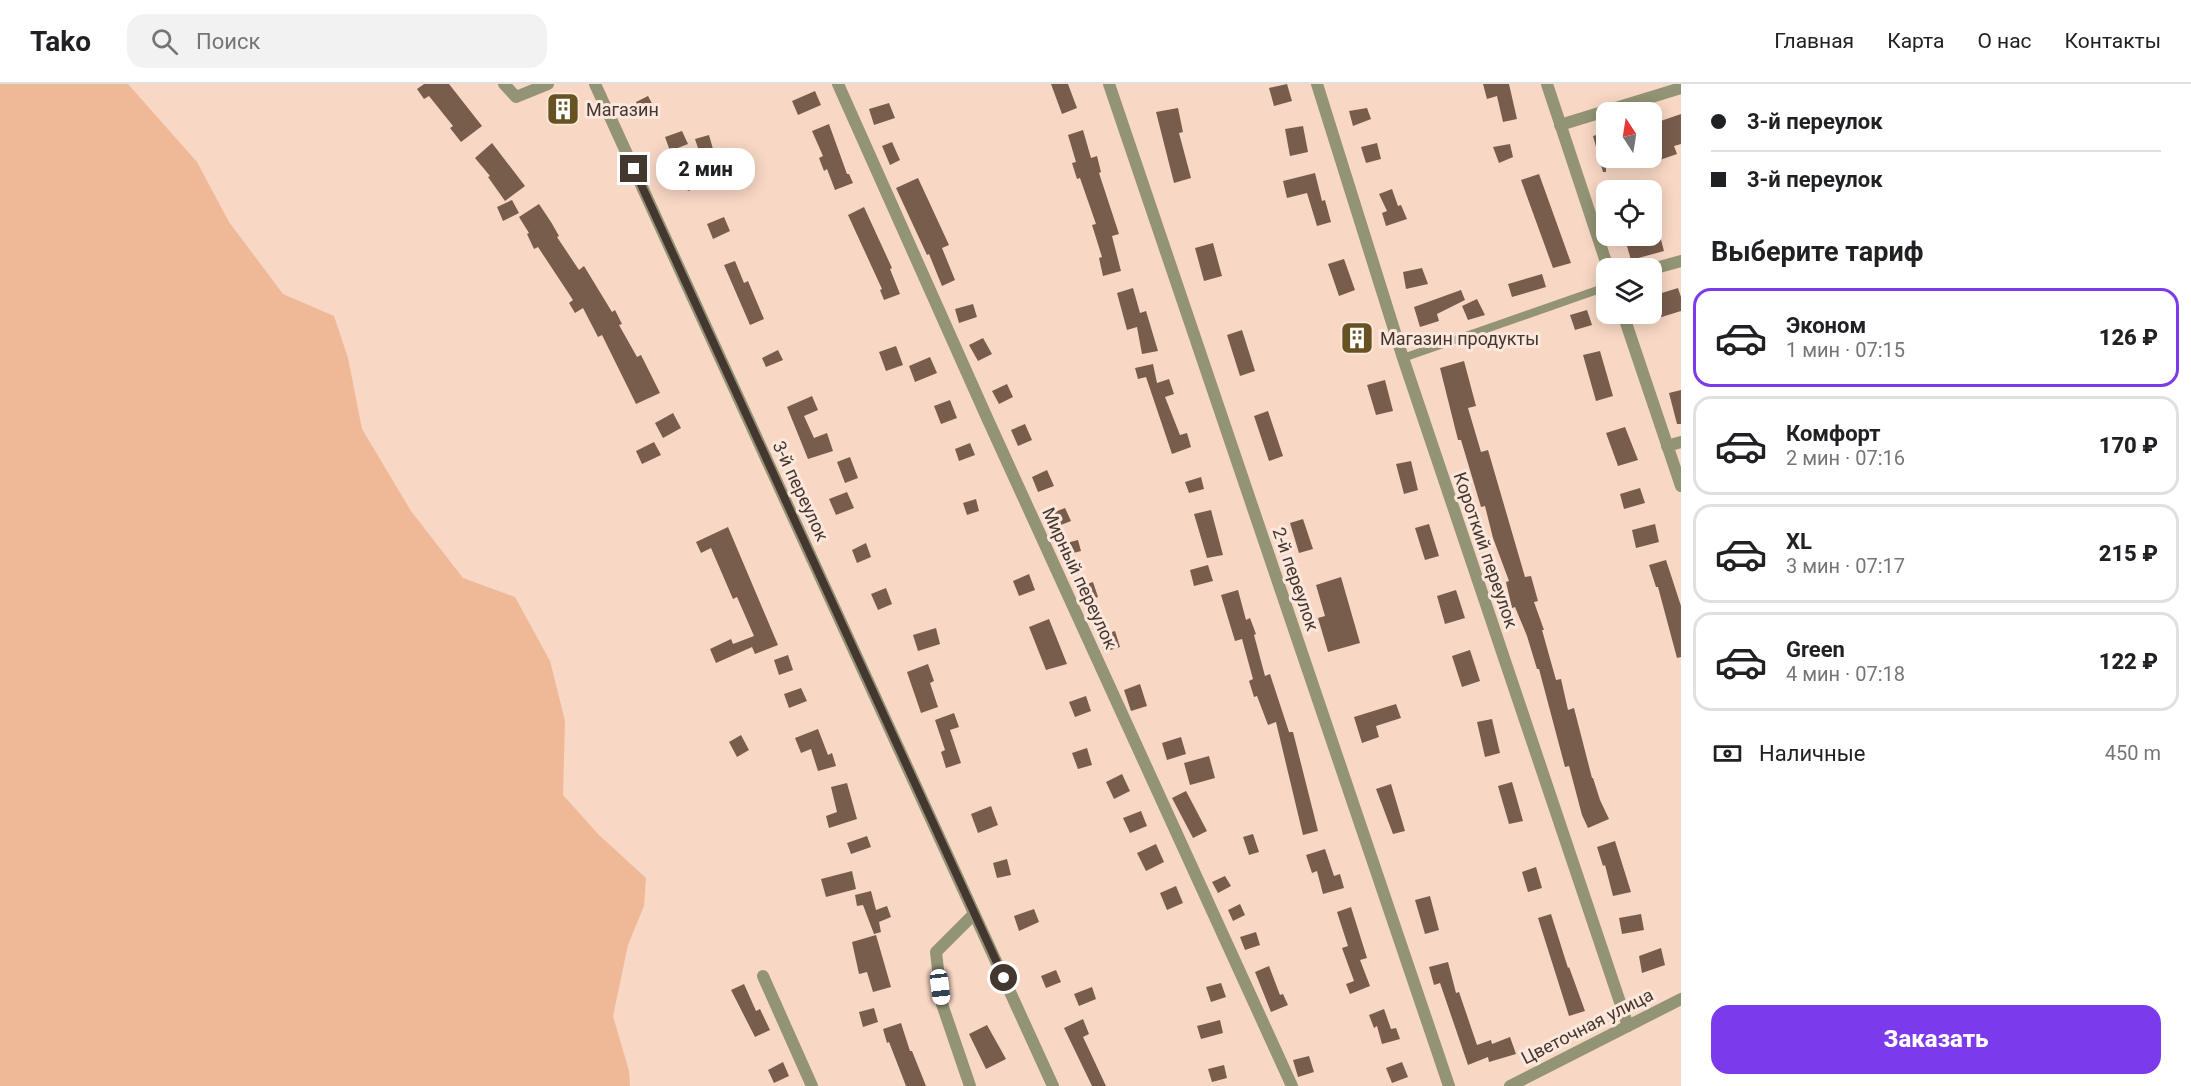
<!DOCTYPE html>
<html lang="ru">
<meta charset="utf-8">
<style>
body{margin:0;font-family:Roboto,sans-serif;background:#f2f2f2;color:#202124;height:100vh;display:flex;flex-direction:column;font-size:22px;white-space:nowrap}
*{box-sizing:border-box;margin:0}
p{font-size:20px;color:#757577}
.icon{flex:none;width:33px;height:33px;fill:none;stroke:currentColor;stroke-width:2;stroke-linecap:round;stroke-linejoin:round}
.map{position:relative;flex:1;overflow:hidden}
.side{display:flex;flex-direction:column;background:#fff;width:510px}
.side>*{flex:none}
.top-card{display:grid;align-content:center;height:132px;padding:0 30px;background:#fff}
.needle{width:39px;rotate:348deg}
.fabs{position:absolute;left:1596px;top:18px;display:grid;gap:12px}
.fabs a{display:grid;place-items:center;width:66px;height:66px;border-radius:12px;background:#fff;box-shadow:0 3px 15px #0003;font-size:30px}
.end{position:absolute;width:27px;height:27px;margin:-14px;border:8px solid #44372f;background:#fff;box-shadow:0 0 0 3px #fff}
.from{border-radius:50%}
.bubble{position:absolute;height:42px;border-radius:18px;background:#fff;box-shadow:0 3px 15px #0003;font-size:20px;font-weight:800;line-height:42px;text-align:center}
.car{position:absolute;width:18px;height:36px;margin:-18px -9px;border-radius:8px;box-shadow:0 0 4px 2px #0007;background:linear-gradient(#fff 24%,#345 0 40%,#fff 0 76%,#345 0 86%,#fff 0)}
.top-card b{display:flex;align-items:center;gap:21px;height:57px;font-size:22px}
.top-card b+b{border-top:2px solid #e0e0e0}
.top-card i{width:15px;height:15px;background:#202124}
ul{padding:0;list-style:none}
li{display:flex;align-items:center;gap:18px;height:99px;margin:0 12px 9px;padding:0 18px;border:3px solid #e0e0e0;border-radius:18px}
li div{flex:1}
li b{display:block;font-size:22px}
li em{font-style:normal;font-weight:800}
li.current{border-color:#7c3aed}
li>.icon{width:54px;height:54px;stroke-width:1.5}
h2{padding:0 30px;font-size:27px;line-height:72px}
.pay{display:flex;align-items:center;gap:15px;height:66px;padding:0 30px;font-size:22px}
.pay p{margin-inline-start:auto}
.primary-button{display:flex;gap:12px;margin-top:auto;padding:12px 30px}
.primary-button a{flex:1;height:69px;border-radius:18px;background:#7c3aed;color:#fff;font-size:24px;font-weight:800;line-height:69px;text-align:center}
header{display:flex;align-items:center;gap:36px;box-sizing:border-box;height:84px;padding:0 30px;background:#fff;border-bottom:2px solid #e0e0e0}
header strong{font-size:28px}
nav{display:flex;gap:33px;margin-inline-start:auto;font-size:21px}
.search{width:420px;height:54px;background:#f2f2f2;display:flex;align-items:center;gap:15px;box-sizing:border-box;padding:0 21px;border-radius:18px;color:#757577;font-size:22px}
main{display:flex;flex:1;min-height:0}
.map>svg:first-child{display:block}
.green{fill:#efb998}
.building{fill:#795d4c}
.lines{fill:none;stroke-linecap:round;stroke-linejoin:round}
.service{stroke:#929475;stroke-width:8}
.minor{stroke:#929475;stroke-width:12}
.route{stroke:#44372f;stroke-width:8}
.labels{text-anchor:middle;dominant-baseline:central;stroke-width:6;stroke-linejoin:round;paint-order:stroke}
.poi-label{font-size:18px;fill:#44372f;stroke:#fce7dc;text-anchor:start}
.street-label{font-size:18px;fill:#44372f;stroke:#fce7dc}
</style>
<header>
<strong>Tako</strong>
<div class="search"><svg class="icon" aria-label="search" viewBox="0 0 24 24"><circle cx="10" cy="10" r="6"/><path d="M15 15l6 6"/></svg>Поиск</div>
<nav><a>Главная</a><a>Карта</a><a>О нас</a><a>Контакты</a></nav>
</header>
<main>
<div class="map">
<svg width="1681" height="1002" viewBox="0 0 1681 1002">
<rect width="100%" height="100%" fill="#f8d7c4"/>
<!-- green -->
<polygon class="green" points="0,0 128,0 197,78 229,138 283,210 334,232 348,274 362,345 411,427 463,494 515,513 550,577 565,637 563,711 599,751 646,794 644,822 628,861 613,932 629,987 630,1002 0,1002"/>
<!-- building -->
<g class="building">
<polygon points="424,0 449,0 482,42 461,58 450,44 453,42 429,12 424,15 417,5"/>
<polygon points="1051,0 1068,0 1077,24 1062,30"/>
<polygon points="1287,0 1292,17 1274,22 1269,4"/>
<polygon points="1483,0 1509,0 1517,35 1503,38 1497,12 1487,15"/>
<polygon points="815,7 821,21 798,31 792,17"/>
<polygon points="648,12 654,23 641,29 636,18"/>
<polygon points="567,13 576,28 558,38 550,22"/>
<polygon points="889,19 895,34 874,41 869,25"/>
<polygon points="1178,24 1183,48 1179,49 1191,94 1174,99 1156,28"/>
<polygon points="1367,24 1371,35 1353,42 1349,27"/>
<polygon points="1681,30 1681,60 1674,62 1677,70 1654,78 1652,71 1652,40"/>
<polygon points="829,40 847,90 849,90 853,99 835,106 827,85 824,87 819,74 823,72 812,47"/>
<polygon points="1303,42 1308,68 1290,72 1285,45"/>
<polygon points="1083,46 1091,74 1097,72 1101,88 1099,89 1119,150 1112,152 1121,187 1103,192 1099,174 1102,173 1092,141 1096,140 1080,94 1077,95 1072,79 1076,78 1068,51"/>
<polygon points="682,47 688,60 670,67 665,53"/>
<polygon points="1606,48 1606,88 1603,88 1593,52"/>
<polygon points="709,51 713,65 700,70 695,55"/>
<polygon points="892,58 900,76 890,81 882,62"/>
<polygon points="492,59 525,102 505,117 488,93 490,92 475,74"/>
<polygon points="1377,59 1381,75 1366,79 1361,63"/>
<polygon points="1510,60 1513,73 1499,79 1493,63"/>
<polygon points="698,83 705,100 688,107 681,91"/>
<polygon points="1315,89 1322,117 1325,116 1331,138 1317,142 1307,109 1287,114 1283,97"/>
<polygon points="1539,90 1571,179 1553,184 1521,96"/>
<polygon points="918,94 949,161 942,164 955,196 942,202 929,170 927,171 896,104"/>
<polygon points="1392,105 1398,122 1401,121 1407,135 1386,142 1382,129 1387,127 1379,110"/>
<polygon points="512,116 519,129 503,137 497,123"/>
<polygon points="539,120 551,138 559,152 557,153 579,186 584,182 612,228 615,226 622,240 619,241 637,273 641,271 660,309 636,320 602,251 598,253 583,224 575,229 569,219 573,216 538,163 534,165 527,150 529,149 519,133"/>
<polygon points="864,123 892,184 890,185 900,210 884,216 880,206 882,205 848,131"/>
<polygon points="724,133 730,147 713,155 707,140"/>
<polygon points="1624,152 1660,152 1664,167 1631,176"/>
<polygon points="1213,159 1222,192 1204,197 1195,164"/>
<polygon points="1344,175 1355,206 1339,212 1328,180"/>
<polygon points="735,177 744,199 748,197 764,235 750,241 724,181"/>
<polygon points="1422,184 1428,200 1406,205 1403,188"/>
<polygon points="1542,190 1546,203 1512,213 1508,200"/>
<polygon points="1133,204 1140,229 1146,227 1158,267 1142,270 1137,243 1127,246 1117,209"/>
<polygon points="1678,204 1681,213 1681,227 1652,236 1652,212"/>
<polygon points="1461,206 1465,216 1437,230 1439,237 1420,243 1414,223"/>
<polygon points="1477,215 1485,231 1468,236 1462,222"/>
<polygon points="973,220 977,233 959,239 955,225"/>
<polygon points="1587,226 1592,241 1575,246 1570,231"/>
<polygon points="1364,239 1371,262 1350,270 1342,246"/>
<polygon points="1242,246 1255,287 1240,292 1227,251"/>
<polygon points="983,254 992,270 978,277 969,261"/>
<polygon points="896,262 903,281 886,287 879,268"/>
<polygon points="778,266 783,276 766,283 762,274"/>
<polygon points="1600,267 1613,312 1596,317 1583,271"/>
<polygon points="930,273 937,289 915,298 909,282"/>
<polygon points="1464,277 1476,322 1468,324 1481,368 1488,366 1525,493 1531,492 1538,517 1534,518 1544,546 1542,546 1556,596 1561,595 1568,626 1574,624 1592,694 1593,694 1600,716 1609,735 1588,744 1582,731 1569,682 1565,683 1539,585 1537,585 1527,552 1515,523 1512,524 1506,498 1509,497 1493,454 1485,422 1481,423 1461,356 1458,356 1440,284"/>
<polygon points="1153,280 1157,299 1169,295 1174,310 1165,313 1180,351 1187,349 1191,363 1172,370 1146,293 1138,295 1135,284"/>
<polygon points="1385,296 1393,327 1376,331 1367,301"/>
<polygon points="1007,300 1013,313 999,320 992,307"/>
<polygon points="1681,306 1681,340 1677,340 1669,309"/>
<polygon points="812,312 818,326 804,332 814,354 827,349 833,367 808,375 787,323"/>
<polygon points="950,316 957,334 941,340 934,322"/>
<polygon points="1268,327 1283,372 1269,377 1254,332"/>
<polygon points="673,329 681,344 663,354 655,339"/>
<polygon points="1025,340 1032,356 1018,362 1011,346"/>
<polygon points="1625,343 1638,376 1618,382 1606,349"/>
<polygon points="654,358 661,371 642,380 636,367"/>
<polygon points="970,359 975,371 959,377 955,365"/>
<polygon points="850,373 858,394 845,399 837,378"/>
<polygon points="1411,377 1418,406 1404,410 1396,380"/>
<polygon points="1047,386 1054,402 1038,408 1032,393"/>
<polygon points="1201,393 1204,405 1189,409 1185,398"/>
<polygon points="1640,404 1645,419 1624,425 1620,410"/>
<polygon points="847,408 854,424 836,431 829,415"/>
<polygon points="976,415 979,427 967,431 963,419"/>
<polygon points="1065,424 1071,437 1053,444 1047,431"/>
<polygon points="1211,426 1223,471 1207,474 1194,430"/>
<polygon points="1303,435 1313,465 1299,469 1290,439"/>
<polygon points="1429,440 1439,472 1425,476 1415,444"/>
<polygon points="1655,440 1659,458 1636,464 1632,446"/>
<polygon points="728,443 778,561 755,570 752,563 716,579 710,565 731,555 733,560 754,552 737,513 733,515 711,464 701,469 696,458"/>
<polygon points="1078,456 1081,467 1062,472 1059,461"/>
<polygon points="866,459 871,473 857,479 852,466"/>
<polygon points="1666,476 1681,522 1681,573 1677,574 1658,503 1656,503 1649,481"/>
<polygon points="1208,481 1213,497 1194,502 1190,486"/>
<polygon points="1029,490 1035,506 1019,512 1013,497"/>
<polygon points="1341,493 1360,559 1328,568 1318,534 1325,532 1316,501"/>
<polygon points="1093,498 1098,513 1083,518 1078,503"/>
<polygon points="886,504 892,520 878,526 871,510"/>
<polygon points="1238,506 1246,536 1250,534 1256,550 1254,551 1265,592 1270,590 1289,648 1293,648 1318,747 1303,751 1276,638 1268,641 1257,612 1254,613 1249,597 1253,595 1242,555 1235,557 1221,511"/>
<polygon points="1456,506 1465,534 1445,540 1437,512"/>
<polygon points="1049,535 1067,580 1046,586 1029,543"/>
<polygon points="936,544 940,560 918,567 913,551"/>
<polygon points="1115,547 1120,563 1104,568 1099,552"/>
<polygon points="1470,566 1480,597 1462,603 1452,572"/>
<polygon points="788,571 793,586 779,591 774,576"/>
<polygon points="928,580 934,597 930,599 938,623 921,629 907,588"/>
<polygon points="1140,600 1147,622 1131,627 1124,606"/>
<polygon points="801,604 807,617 789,624 784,610"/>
<polygon points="1086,612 1091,627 1075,633 1069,618"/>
<polygon points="1396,620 1401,634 1376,642 1379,653 1362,659 1354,633"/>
<polygon points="954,629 959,643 950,646 961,679 946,684 941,668 945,666 935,636"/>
<polygon points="1492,635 1500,669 1485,673 1477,638"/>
<polygon points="818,645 828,671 832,669 836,682 818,687 811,665 801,669 795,654"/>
<polygon points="741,651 749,666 737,673 729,658"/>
<polygon points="1181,653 1186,670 1167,676 1162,659"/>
<polygon points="1087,664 1092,681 1078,685 1072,669"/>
<polygon points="1209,672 1215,694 1190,701 1184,679"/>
<polygon points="1122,690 1130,707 1114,715 1106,698"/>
<polygon points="1512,698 1523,737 1509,740 1498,702"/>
<polygon points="847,699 857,735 829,744 826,732 837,728 831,703"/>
<polygon points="1391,700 1405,747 1393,750 1376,705"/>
<polygon points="1186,707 1207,747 1193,754 1172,714"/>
<polygon points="991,722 998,741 978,749 971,730"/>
<polygon points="1141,727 1147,742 1130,749 1123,734"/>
<polygon points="1253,750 1259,768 1249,771 1243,753"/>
<polygon points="867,752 871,763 851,770 847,759"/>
<polygon points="1615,757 1631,808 1613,812 1605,781 1603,782 1597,763"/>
<polygon points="1156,760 1164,778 1146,787 1137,769"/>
<polygon points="1325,765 1334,792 1340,790 1344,804 1323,810 1317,787 1312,789 1306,771"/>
<polygon points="1007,775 1011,791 997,794 993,779"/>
<polygon points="1536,783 1542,804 1528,808 1522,788"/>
<polygon points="852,787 856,805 826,813 821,795"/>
<polygon points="1225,792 1231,802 1218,809 1212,798"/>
<polygon points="1176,802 1183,819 1167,826 1160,809"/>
<polygon points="871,807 876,826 887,822 891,833 879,838 881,848 874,850 863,821 857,822 855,811"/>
<polygon points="1430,812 1439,846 1425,850 1415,816"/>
<polygon points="1240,820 1245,831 1233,837 1228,826"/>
<polygon points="1351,823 1367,874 1360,876 1370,902 1350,910 1346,900 1354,897 1342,864 1348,862 1337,828"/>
<polygon points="1034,825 1039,838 1019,847 1014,832"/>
<polygon points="1551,830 1568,884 1569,883 1585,927 1569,932 1538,834"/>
<polygon points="1641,830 1644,846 1622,850 1619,834"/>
<polygon points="1256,848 1260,861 1245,866 1240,853"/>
<polygon points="876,851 891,903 873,908 867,888 859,890 852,858"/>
<polygon points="1661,864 1665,881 1642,889 1639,872"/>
<polygon points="1448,878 1456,909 1459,908 1477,961 1491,956 1492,960 1510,953 1516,970 1489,978 1488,973 1468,981 1440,899 1434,901 1429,883"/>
<polygon points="1269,882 1280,911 1283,910 1288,921 1271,928 1255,888"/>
<polygon points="1056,886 1061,898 1046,904 1041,892"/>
<polygon points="1221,899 1226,913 1211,918 1206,903"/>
<polygon points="744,900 756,927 760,925 770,946 755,953 731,906"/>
<polygon points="1092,903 1096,915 1079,922 1074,910"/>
<polygon points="874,924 878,938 863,943 859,928"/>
<polygon points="1384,925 1391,945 1396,944 1400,955 1382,960 1377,942 1374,944 1369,931"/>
<polygon points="1083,935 1089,950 1083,953 1106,1002 1092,1002 1064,944"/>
<polygon points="1220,936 1223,949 1201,955 1197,942"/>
<polygon points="901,939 910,967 912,967 926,1002 906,1002 889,958 887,959 883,945"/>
<polygon points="987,941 1006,975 986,985 969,950"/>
<polygon points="1309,972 1314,988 1298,993 1293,976"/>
<polygon points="783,978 789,992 774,999 768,986"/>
<polygon points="1402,978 1408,993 1392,999 1386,984"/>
<polygon points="1224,981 1227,994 1212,998 1208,985"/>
</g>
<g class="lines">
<!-- service -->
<polyline class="service" points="1403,274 1606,203"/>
<!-- minor -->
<g class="minor">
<polyline points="504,0 516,13 548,0"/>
<polyline points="595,0 1053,1002"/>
<polyline points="838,0 988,336 1292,1002"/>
<polyline points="1109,0 1449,1002"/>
<polyline points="1317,0 1403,274 1628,942"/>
<polyline points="1547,0 1608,184"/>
<polyline points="1560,41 1681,4"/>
<polyline points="1652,185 1681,177"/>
<polyline points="1623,230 1681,402"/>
<polyline points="1667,362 1681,358"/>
<polyline points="763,892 812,1002"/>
<polyline points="970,1002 942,920 936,868 974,830"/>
<polyline points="1510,1002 1681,915"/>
</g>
</g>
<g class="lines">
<!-- route -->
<polyline class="route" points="634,85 1004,894"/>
</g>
<!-- icons -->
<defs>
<g id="building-square" transform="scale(1.725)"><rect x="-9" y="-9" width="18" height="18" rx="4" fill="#665321" stroke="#fce7dc"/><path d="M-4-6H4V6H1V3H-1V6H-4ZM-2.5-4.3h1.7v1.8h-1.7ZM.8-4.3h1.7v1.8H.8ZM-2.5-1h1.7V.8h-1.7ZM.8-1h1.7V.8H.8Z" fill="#fff"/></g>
</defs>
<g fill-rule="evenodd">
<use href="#building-square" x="563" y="25"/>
<use href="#building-square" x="1357" y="254"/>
</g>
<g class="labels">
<!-- poi labels -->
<g class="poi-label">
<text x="586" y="25">Магазин</text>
<text x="1380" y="254">Магазин продукты</text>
</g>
<!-- street labels -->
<g class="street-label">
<text transform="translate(801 407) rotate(65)">3-й переулок</text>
<text transform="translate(1486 466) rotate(71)">Короткий переулок</text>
<text transform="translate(1080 494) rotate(65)">Мирный переулок</text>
<text transform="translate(1296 495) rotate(71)">2-й переулок</text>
<text transform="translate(1587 942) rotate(-27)">Цветочная улица</text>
</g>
</g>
</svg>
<div class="fabs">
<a><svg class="needle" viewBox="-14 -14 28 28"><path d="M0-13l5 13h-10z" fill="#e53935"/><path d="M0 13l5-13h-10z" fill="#757577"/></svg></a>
<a><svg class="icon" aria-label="locate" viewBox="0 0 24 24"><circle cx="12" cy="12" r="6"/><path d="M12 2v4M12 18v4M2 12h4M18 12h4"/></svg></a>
<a><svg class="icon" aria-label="layers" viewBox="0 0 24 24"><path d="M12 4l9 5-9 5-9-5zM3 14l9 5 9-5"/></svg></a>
</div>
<i class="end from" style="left:1004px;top:894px"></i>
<i class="end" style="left:634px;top:85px"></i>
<div class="bubble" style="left:656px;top:64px;width:99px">2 мин</div>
<i class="car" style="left:940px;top:903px;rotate:173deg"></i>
</div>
<section class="side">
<div class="top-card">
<b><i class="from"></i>3-й переулок</b>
<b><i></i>3-й переулок</b>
</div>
<h2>Выберите тариф</h2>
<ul>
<li class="current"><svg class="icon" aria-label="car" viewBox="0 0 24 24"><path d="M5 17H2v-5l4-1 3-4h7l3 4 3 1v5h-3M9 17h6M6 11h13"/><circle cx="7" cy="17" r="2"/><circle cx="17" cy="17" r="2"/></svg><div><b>Эконом</b><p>1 мин · 07:15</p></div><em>126 ₽</em></li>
<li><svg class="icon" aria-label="car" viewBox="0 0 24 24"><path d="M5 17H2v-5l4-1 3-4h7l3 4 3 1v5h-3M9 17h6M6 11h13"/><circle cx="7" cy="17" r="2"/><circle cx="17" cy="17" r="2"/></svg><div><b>Комфорт</b><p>2 мин · 07:16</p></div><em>170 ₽</em></li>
<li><svg class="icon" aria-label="car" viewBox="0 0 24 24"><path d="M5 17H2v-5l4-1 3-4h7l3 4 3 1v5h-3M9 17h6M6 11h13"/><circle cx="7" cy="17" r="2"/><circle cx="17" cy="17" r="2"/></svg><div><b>XL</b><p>3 мин · 07:17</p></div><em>215 ₽</em></li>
<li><svg class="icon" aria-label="car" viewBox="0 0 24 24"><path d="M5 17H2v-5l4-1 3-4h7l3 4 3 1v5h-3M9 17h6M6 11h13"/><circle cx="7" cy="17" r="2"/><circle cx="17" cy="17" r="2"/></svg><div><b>Green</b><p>4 мин · 07:18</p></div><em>122 ₽</em></li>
</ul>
<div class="pay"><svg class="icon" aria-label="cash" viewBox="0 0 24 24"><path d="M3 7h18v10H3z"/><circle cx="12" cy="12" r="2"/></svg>Наличные<p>450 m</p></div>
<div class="primary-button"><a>Заказать</a></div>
</section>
</main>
